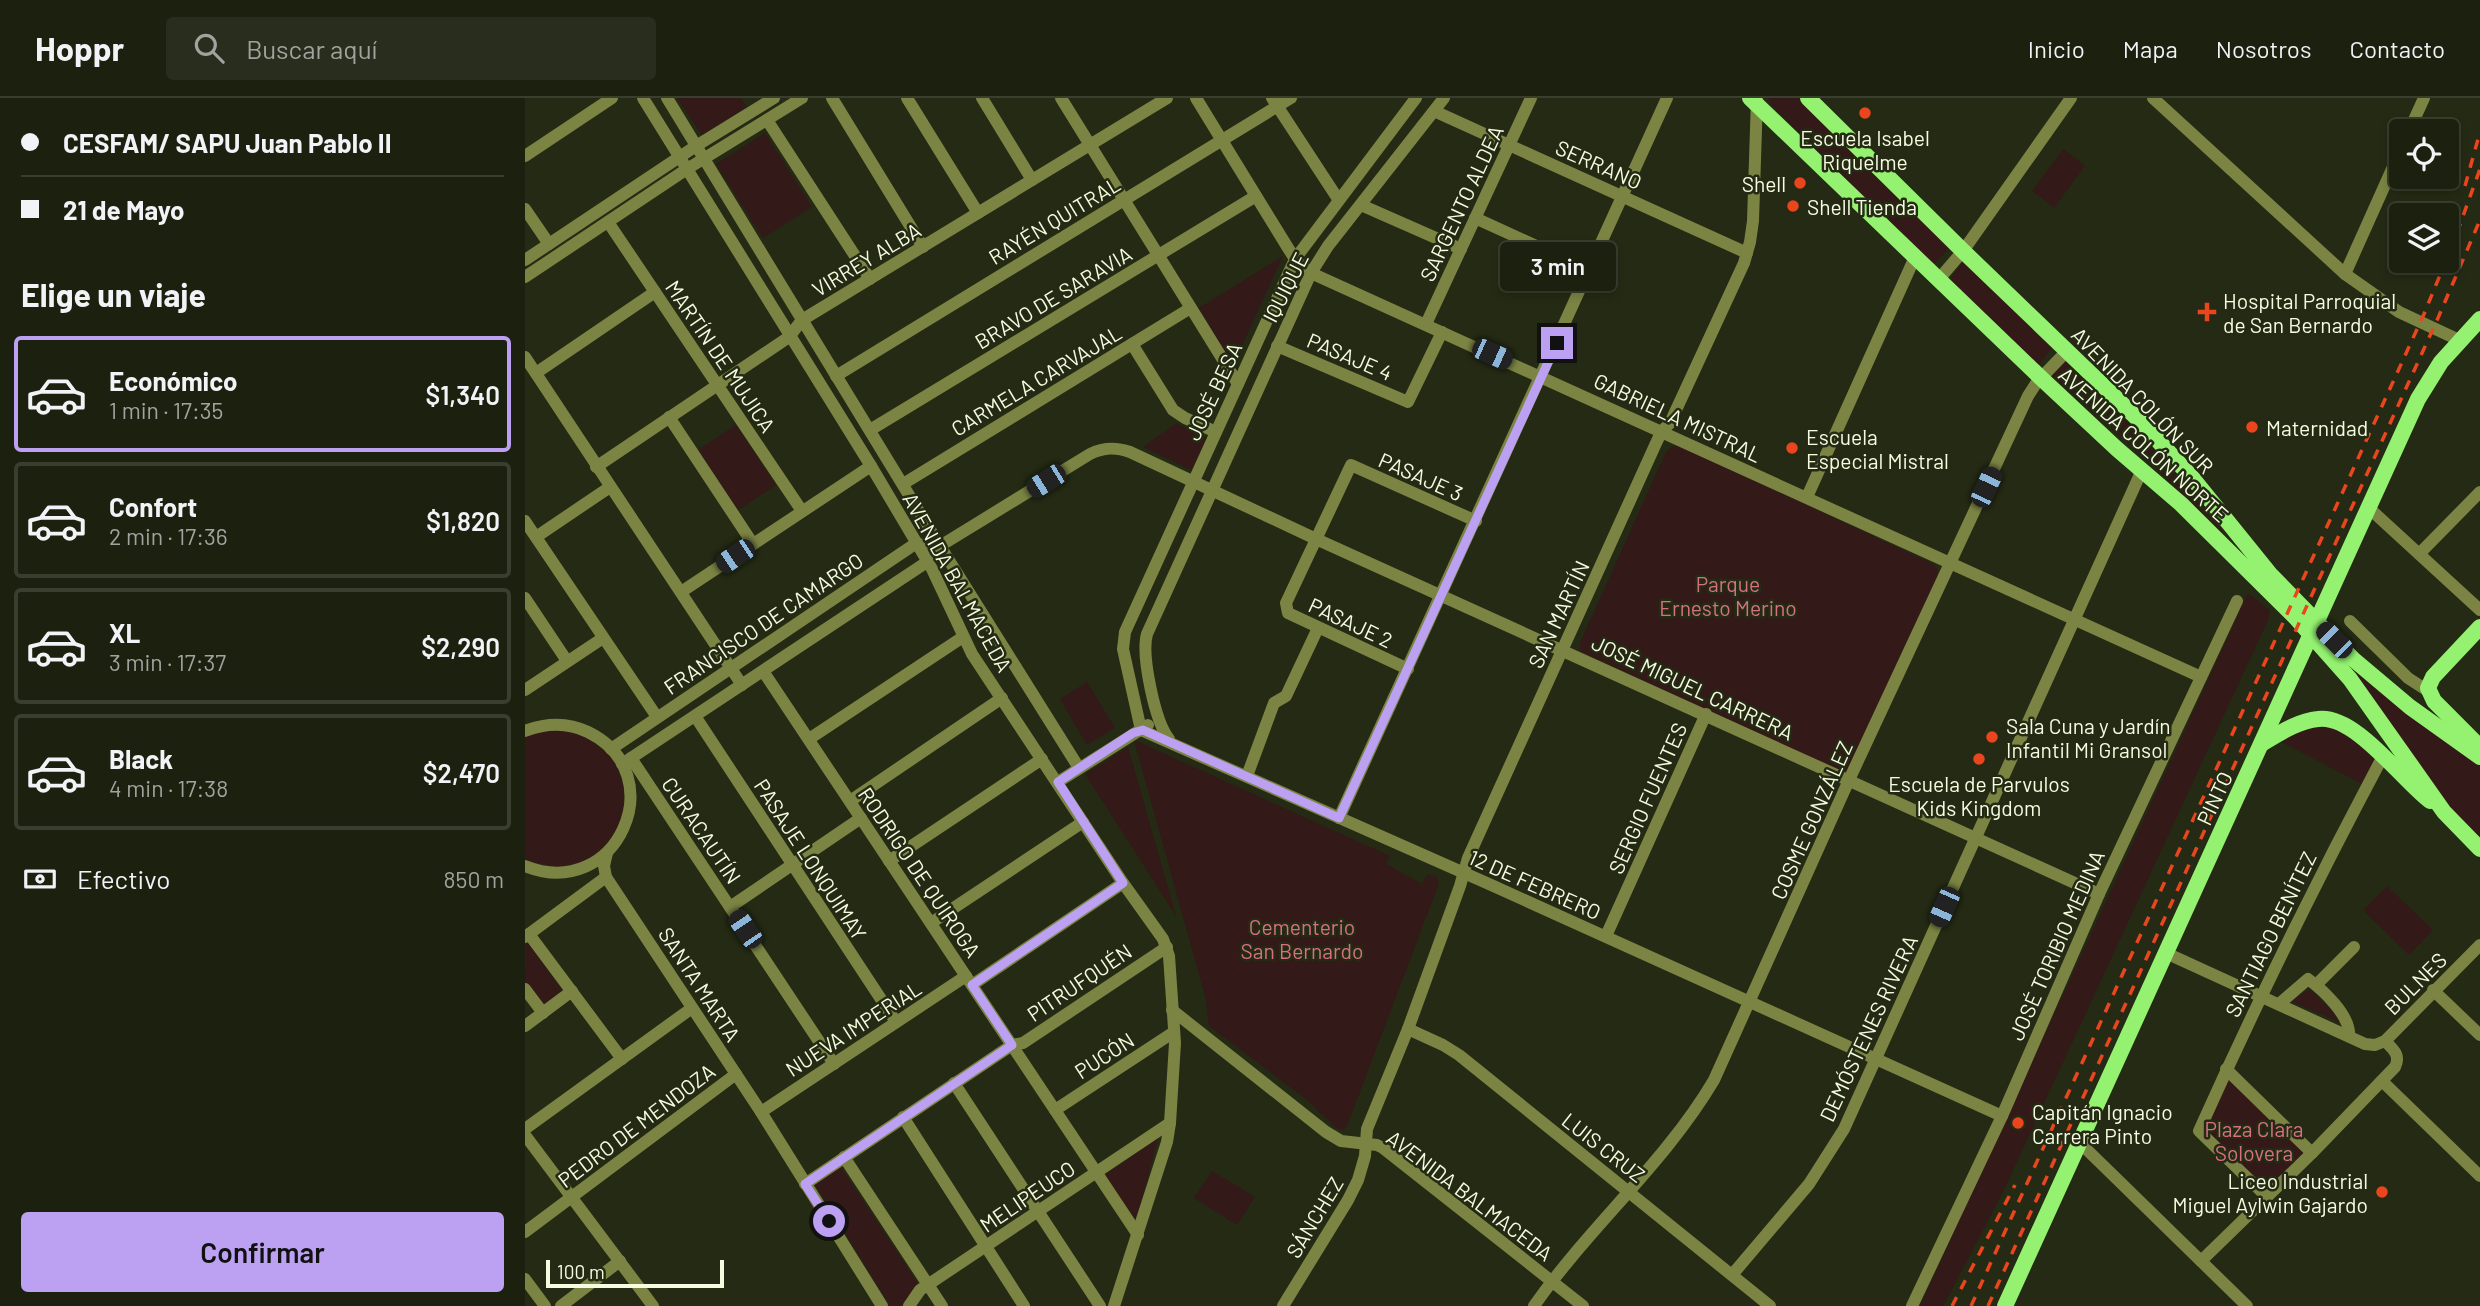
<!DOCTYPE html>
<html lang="es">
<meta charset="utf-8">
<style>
body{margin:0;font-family:Barlow,sans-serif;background:#282d1d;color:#f1f3f6;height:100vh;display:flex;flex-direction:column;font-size:26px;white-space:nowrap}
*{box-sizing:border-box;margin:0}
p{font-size:23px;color:#a0a39e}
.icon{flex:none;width:38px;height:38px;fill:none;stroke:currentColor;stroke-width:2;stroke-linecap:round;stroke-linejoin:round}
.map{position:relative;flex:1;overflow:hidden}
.drawer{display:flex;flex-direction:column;background:#1b200f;width:525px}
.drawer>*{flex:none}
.hud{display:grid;align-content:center;height:154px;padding:0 21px;background:#1b200f}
.fabs{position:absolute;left:1864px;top:21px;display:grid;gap:14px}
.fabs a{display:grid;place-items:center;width:70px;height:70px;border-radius:7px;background:#1b200f;box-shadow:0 4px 10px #0003,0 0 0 2px #393e2f;font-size:35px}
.scale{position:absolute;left:21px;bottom:18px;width:178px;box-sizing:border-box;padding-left:7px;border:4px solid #f6fcdf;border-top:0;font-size:19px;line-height:24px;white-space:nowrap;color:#f6fcdf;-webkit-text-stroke:5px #242a14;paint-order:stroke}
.end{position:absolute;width:32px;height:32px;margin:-16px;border:9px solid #bca0f2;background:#111;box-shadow:0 0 0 4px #111}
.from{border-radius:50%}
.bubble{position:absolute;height:49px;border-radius:7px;background:#1b200f;box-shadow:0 4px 10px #0003,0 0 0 2px #393e2f;font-size:23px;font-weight:600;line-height:49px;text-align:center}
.car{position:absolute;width:21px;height:42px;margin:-21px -10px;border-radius:9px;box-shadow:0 0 5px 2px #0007;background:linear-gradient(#222 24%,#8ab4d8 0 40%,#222 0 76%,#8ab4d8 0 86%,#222 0)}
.hud b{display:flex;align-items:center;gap:24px;height:66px;font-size:26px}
.hud b+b{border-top:2px solid #393e2f}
.hud i{width:18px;height:18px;background:#f1f3f6}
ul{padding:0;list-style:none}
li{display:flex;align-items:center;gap:21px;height:116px;margin:0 14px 10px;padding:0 7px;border:4px solid #393e2f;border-radius:7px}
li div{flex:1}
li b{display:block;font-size:26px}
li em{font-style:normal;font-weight:600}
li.on{border-color:#bca0f2}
li>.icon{width:63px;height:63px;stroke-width:1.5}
h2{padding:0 21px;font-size:32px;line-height:84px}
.pay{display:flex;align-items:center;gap:18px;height:77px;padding:0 21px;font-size:26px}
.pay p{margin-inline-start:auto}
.button{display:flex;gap:14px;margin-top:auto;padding:14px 21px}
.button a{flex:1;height:80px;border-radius:7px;background:#bca0f2;color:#111;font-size:28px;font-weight:600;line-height:80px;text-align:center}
header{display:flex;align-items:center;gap:42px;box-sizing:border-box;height:98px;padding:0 35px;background:#1b200f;border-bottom:2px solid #393e2f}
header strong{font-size:33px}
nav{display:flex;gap:38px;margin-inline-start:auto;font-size:24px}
.search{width:490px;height:63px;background:#282d1d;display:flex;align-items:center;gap:18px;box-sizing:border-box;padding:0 24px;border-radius:7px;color:#a0a39e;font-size:26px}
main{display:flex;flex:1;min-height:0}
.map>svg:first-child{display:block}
.green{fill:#331917}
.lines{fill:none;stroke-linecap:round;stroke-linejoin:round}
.minor{stroke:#7b8443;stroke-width:12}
.major{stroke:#94f270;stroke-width:16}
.rail{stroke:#ea461d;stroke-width:3.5;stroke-dasharray:10 9;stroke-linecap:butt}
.route{stroke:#bca0f2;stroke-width:9}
.poi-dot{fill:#ea461d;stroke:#242a14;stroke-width:2.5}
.labels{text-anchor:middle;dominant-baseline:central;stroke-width:5;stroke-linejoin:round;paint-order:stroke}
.poi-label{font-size:21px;fill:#f6fcdf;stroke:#242a14;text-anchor:start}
.street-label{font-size:21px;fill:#f6fcdf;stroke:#242a14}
.park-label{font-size:21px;fill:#d77080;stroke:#242a14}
</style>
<header>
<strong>Hoppr</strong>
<div class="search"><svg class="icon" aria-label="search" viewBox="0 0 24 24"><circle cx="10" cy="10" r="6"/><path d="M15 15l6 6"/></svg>Buscar aquí</div>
<nav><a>Inicio</a><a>Mapa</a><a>Nosotros</a><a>Contacto</a></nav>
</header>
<main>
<section class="drawer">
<div class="hud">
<b><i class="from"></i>CESFAM/ SAPU Juan Pablo II</b>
<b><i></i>21 de Mayo</b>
</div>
<h2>Elige un viaje</h2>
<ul>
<li class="on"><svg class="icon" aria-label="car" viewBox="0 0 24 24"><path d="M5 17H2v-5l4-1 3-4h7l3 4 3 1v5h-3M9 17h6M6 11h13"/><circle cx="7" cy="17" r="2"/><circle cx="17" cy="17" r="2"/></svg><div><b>Económico</b><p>1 min · 17:35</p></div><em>$1,340</em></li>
<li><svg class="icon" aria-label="car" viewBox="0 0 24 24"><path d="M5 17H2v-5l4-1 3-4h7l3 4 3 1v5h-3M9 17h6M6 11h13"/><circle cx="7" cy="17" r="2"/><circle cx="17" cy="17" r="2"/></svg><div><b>Confort</b><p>2 min · 17:36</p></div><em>$1,820</em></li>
<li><svg class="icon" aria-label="car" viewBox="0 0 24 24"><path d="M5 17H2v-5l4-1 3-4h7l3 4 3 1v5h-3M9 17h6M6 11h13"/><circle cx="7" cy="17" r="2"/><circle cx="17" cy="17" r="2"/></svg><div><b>XL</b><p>3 min · 17:37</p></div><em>$2,290</em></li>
<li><svg class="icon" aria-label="car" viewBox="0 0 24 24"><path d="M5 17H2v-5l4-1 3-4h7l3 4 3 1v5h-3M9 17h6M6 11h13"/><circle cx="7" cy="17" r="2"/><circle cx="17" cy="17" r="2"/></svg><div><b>Black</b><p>4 min · 17:38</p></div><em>$2,470</em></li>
</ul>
<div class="pay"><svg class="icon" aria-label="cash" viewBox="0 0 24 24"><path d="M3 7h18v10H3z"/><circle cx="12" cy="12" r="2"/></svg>Efectivo<p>850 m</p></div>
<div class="button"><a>Confirmar</a></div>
</section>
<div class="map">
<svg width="1955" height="1208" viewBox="0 0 1955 1208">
<rect width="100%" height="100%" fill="#242a14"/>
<!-- green -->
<g class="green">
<polygon points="152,0 216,0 222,9 177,37"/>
<polygon points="1243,0 1275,0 1424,150 1408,167 1247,8"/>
<polygon points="240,35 287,109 238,140 191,66"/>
<polygon points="1538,51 1560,68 1529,110 1507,93"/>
<polygon points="758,158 708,267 674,210"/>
<polygon points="1438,163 1528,248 1512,269 1424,183"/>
<polygon points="1542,262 1628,348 1703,441 1627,367 1527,278"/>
<polygon points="651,325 682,340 666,372 618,349"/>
<polygon points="211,327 251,387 213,412 173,352"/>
<polygon points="1149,348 1154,348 1408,466 1413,473 1413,479 1323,673 1315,673 1055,553 1055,545 1141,354"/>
<polygon points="1723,495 1745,513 1743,522 1476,1098 1418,1208 1395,1208"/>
<polygon points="1830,572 1955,666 1955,742 1928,714 1839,588"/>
<polygon points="562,584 590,630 562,647 535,601"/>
<polygon points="1802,625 1823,633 1850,660 1837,686 1753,642 1781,629"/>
<polygon points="23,630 60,637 88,661 98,684 100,708 92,732 77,752 56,765 31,769 0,762 0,637"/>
<polygon points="609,642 865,758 861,766 897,786 902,777 911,778 914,785 822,1028 817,1032 811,1030 782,1002 684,928 681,902"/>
<polygon points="603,649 651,818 560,676"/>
<polygon points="1862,788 1908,832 1884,857 1838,812"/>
<polygon points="1,842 37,892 18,907 0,883"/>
<polygon points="1785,891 1822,927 1765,903"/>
<polygon points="1705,977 1782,1051 1740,1095 1678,1035"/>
<polygon points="633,1040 611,1125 580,1077"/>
<polygon points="315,1068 394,1187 376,1208 365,1208 289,1085"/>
<polygon points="687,1073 730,1099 712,1127 669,1100"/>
</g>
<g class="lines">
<!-- minor -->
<g class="minor">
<polyline points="118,0 346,368 407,471 447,556 598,785 638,841 644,858 650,945 645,1025 642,1044 589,1208"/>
<polyline points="142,0 415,448 554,670"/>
<polyline points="307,0 398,149"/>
<polyline points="382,0 453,115"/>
<polyline points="457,0 507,82"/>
<polyline points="536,0 713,286"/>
<polyline points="671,0 763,150 770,161 786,175 1676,579"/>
<polyline points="747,0 813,101"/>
<polyline points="1628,0 1820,176 1874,214 1934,242"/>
<polyline points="909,13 1222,155"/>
<polyline points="242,22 345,181"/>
<polyline points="1884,33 1899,0"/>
<polyline points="0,58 87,0"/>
<polyline points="836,107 936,151"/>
<polyline points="0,111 24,146"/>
<polyline points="950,120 1064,172"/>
<polyline points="83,124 277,413"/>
<polyline points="0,162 171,48 249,0"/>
<polyline points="1820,176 1876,51"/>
<polyline points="0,179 162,71 277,0"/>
<polyline points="1414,181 1438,153 1546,0"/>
<polyline points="901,226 1006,0"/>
<polyline points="607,246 648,312 660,320 691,334"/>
<polyline points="752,248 883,304 917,234"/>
<polyline points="0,259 217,587"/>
<polyline points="11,275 130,194"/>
<polyline points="311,278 766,0"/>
<polyline points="144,319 228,446"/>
<polyline points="345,332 731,98"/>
<polyline points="71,369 264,239 277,222 642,0"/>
<polyline points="378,386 664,211"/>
<polyline points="1282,399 1390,159"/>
<polyline points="1845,411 1955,512"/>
<polyline points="0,423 132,619"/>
<polyline points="11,439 85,389"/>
<polyline points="1895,455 1955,394"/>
<polyline points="156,494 346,368"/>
<polyline points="0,500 42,563"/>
<polyline points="1825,523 1883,580 1903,593"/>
<polyline points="883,571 763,515 761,505 826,367 951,423"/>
<polyline points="238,573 613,1137"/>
<polyline points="0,592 78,540"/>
<polyline points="170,618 371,924"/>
<polyline points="616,632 964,786 1477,1018"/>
<polyline points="616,632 598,551 600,534 770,161 891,0"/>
<path d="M0 633C21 625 42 624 63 634 149 676 92 805 0 768"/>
<polyline points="284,641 438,539"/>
<path d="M644 641C630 624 616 557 622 536L786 175 803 148 919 0"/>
<polyline points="86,651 390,446 415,448"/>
<polyline points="106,660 309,966"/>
<path d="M97 666 402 464 415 448 565 356C579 349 591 349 605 354L791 441 1574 796"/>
<polyline points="722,678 749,605 761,598 793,530"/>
<polyline points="533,684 623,627"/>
<polyline points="325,703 477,600"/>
<polyline points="814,720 1142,0"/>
<polyline points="82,755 79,768 81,779 236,1014 357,1208"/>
<polyline points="364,763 517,661"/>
<polyline points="205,809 336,720"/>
<polyline points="406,825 558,724"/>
<polyline points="4,836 97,961"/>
<polyline points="1081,838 1181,616"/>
<polyline points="0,839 81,779"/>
<polyline points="1641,855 1840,946 1850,947 1860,943 1955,847"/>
<polyline points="447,887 598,785"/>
<polyline points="1791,887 1829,849"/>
<polyline points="0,891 18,915"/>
<polyline points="1908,892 1955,937"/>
<path d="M1754 906 1783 881C1798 892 1826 918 1824 938"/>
<polyline points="647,912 801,1034 816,1043 852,1047 858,1050 1058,1208"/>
<polyline points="0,928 47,893"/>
<polyline points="883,931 918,947 934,957 1245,1208"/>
<polyline points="1701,971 1787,1055"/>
<polyline points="1857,983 1955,1078"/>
<polyline points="429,985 575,1208"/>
<polyline points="530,1012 649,934"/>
<polyline points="236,1014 441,878"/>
<polyline points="378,1019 499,1208"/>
<polyline points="0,1031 167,910"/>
<polyline points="0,1037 128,1208"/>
<polyline points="1555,1045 1722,1208"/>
<polyline points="319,1059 417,1208"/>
<polyline points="280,1086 487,947 498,945 642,849"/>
<path d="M1742 1099 1674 1033C1731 906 1792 782 1857 660"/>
<polyline points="0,1134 211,976"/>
<path d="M1676 1163 1787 1055 1870 969C1876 957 1868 951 1860 943"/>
<polyline points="1207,1177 1284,1086 1319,1031 1617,372"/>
<polyline points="0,1181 20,1208"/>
<polyline points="36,1208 95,1163"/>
<polyline points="384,1208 395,1192 645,1025"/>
<polyline points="758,1208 823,1102 833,1082 840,1058 842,1031 883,931 935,788 943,760 1132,343 1137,333 1145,325 1219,165 1225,144 1228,123 1232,0"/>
<path d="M1009 1208C1064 1129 1140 1065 1189 982L1324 682 1503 298 1512 284 1542 253"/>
<polyline points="1387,1208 1477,1018 1574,796 1712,503"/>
</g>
<!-- major -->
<g class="major">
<polyline points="1225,0 1516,280 1592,351 1656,406 1770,519 1825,581 1919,714 1955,751"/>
<polyline points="1283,0 1438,153 1618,326 1669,382 1745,476 1828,561 1885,609 1955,659"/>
<polyline points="1955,529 1908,579 1903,590 1909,603 1955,649"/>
<path d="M1738 645C1755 635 1773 623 1793 621 1830 616 1876 681 1905 703"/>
<polyline points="1480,1208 1893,301 1916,264 1955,221"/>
</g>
<!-- rail -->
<g class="rail">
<polyline points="1940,88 1955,34"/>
<polyline points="1427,1208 1490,1087"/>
<polyline points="1446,1208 1899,216 1929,143 1955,71"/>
<polyline points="1463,1208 1913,220 1955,122"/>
</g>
</g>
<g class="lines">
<!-- route -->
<polyline class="route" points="304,1123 280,1086 487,947 447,887 598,785 533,684 608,635 618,632 814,720 1032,245"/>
</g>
<!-- markers -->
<g class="poi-dot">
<circle cx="1340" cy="15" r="7"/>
<circle cx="1275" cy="85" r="7"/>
<circle cx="1268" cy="108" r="7"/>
<path d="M1678.5 203.5h7v7h7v7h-7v7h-7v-7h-7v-7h7z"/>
<circle cx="1727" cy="329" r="7"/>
<circle cx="1267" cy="350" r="7"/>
<circle cx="1467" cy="639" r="7"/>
<circle cx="1454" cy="661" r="7"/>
<circle cx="1493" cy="1025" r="7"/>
<circle cx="1857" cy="1094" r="7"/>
</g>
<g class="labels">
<!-- poi labels -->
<g class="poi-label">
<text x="1340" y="39" text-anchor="middle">Escuela Isabel<tspan x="1340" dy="24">Riquelme</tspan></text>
<text x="1261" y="85" text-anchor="end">Shell</text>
<text x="1282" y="108">Shell Tienda</text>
<text x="1698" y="202">Hospital Parroquial<tspan x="1698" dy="24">de San Bernardo</tspan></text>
<text x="1741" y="329">Maternidad</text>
<text x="1281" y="338">Escuela<tspan x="1281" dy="24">Especial Mistral</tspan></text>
<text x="1481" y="627">Sala Cuna y Jardín<tspan x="1481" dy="24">Infantil Mi Gransol</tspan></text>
<text x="1454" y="685" text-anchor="middle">Escuela de Parvulos<tspan x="1454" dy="24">Kids Kingdom</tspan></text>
<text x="1507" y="1013">Capitán Ignacio<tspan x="1507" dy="24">Carrera Pinto</tspan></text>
<text x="1843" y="1082" text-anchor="end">Liceo Industrial<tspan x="1843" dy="24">Miguel Aylwin Gajardo</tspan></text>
</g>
<!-- street labels -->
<g class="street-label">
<text transform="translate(1074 66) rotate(24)">SERRANO</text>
<text transform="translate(936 105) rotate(-65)">SARGENTO ALDEA</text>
<text transform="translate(529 122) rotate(-31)">RAYÉN QUITRAL</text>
<text transform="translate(341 161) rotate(-31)">VIRREY ALBA</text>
<text transform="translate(760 189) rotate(-63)">IQUIQUE</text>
<text transform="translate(528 199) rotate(-31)">BRAVO DE SARAVIA</text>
<text transform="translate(196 258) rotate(56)">MARTÍN DE MUJICA</text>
<text transform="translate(825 258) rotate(23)">PASAJE 4</text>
<text transform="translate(511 282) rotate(-31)">CARMELA CARVAJAL</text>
<text transform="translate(688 293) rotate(-65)">JOSÉ BESA</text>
<text transform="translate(1618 302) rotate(46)">AVENIDA COLÓN SUR</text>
<text transform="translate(1153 319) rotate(25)">GABRIELA MISTRAL</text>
<text transform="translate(1619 346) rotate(42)">AVENIDA COLÓN NORTE</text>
<text transform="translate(896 378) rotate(24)">PASAJE 3</text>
<text transform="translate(433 484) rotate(61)">AVENIDA BALMACEDA</text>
<text transform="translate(1033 516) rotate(-65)">SAN MARTÍN</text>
<text transform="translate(826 524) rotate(25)">PASAJE 2</text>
<text transform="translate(238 525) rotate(-34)">FRANCISCO DE CAMARGO</text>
<text transform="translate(1168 589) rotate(25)">JOSÉ MIGUEL CARRERA</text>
<text transform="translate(1122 700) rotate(-66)">SERGIO FUENTES</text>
<text transform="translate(1689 700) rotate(-65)">PINTO</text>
<text transform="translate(1286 722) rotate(-66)">COSME GONZÁLEZ</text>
<text transform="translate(177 732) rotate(56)">CURACAUTÍN</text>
<text transform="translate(286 761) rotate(57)">PASAJE LONQUIMAY</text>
<text transform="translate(395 774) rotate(56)">RODRIGO DE QUIROGA</text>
<text transform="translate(1010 786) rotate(24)">12 DE FEBRERO</text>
<text transform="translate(1745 836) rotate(-64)">SANTIAGO BENÍTEZ</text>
<text transform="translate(1531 847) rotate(-66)">JOSÉ TORIBIO MEDINA</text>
<text transform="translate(554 884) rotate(-34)">PITRUFQUÉN</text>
<text transform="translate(1890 885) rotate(-45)">BULNES</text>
<text transform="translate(175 886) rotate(57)">SANTA MARTA</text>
<text transform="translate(328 930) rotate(-33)">NUEVA IMPERIAL</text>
<text transform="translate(1343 930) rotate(-65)">DEMÓSTENES RIVERA</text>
<text transform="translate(579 957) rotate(-33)">PUCÓN</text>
<text transform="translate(111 1027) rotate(-37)">PEDRO DE MENDOZA</text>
<text transform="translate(1079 1049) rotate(38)">LUIS CRUZ</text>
<text transform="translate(945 1097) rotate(37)">AVENIDA BALMACEDA</text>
<text transform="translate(502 1098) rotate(-34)">MELIPEUCO</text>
<text transform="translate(789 1119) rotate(-59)">SÁNCHEZ</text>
</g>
<!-- park labels -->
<g class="park-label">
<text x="1203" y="485">Parque<tspan x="1203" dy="24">Ernesto Merino</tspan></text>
<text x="777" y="828">Cementerio<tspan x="777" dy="24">San Bernardo</tspan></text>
<text x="1729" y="1030">Plaza Clara<tspan x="1729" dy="24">Solovera</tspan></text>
</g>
</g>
</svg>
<div class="fabs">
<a><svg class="icon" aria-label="locate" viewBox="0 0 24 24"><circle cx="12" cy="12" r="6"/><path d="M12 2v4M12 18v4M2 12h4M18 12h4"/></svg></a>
<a><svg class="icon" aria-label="layers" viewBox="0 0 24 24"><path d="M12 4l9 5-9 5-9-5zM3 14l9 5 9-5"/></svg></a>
</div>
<div class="scale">100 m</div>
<i class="end from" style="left:304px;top:1123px"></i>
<i class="end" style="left:1032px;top:245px"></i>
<div class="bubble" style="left:975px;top:144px;width:116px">3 min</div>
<i class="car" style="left:967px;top:256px;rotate:114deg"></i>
<i class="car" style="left:521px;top:383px;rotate:238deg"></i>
<i class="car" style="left:1461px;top:389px;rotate:25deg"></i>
<i class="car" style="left:210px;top:458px;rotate:236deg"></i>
<i class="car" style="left:1809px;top:542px;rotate:315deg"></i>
<i class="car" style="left:1419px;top:809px;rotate:204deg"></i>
<i class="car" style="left:220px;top:831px;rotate:326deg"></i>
</div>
</main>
